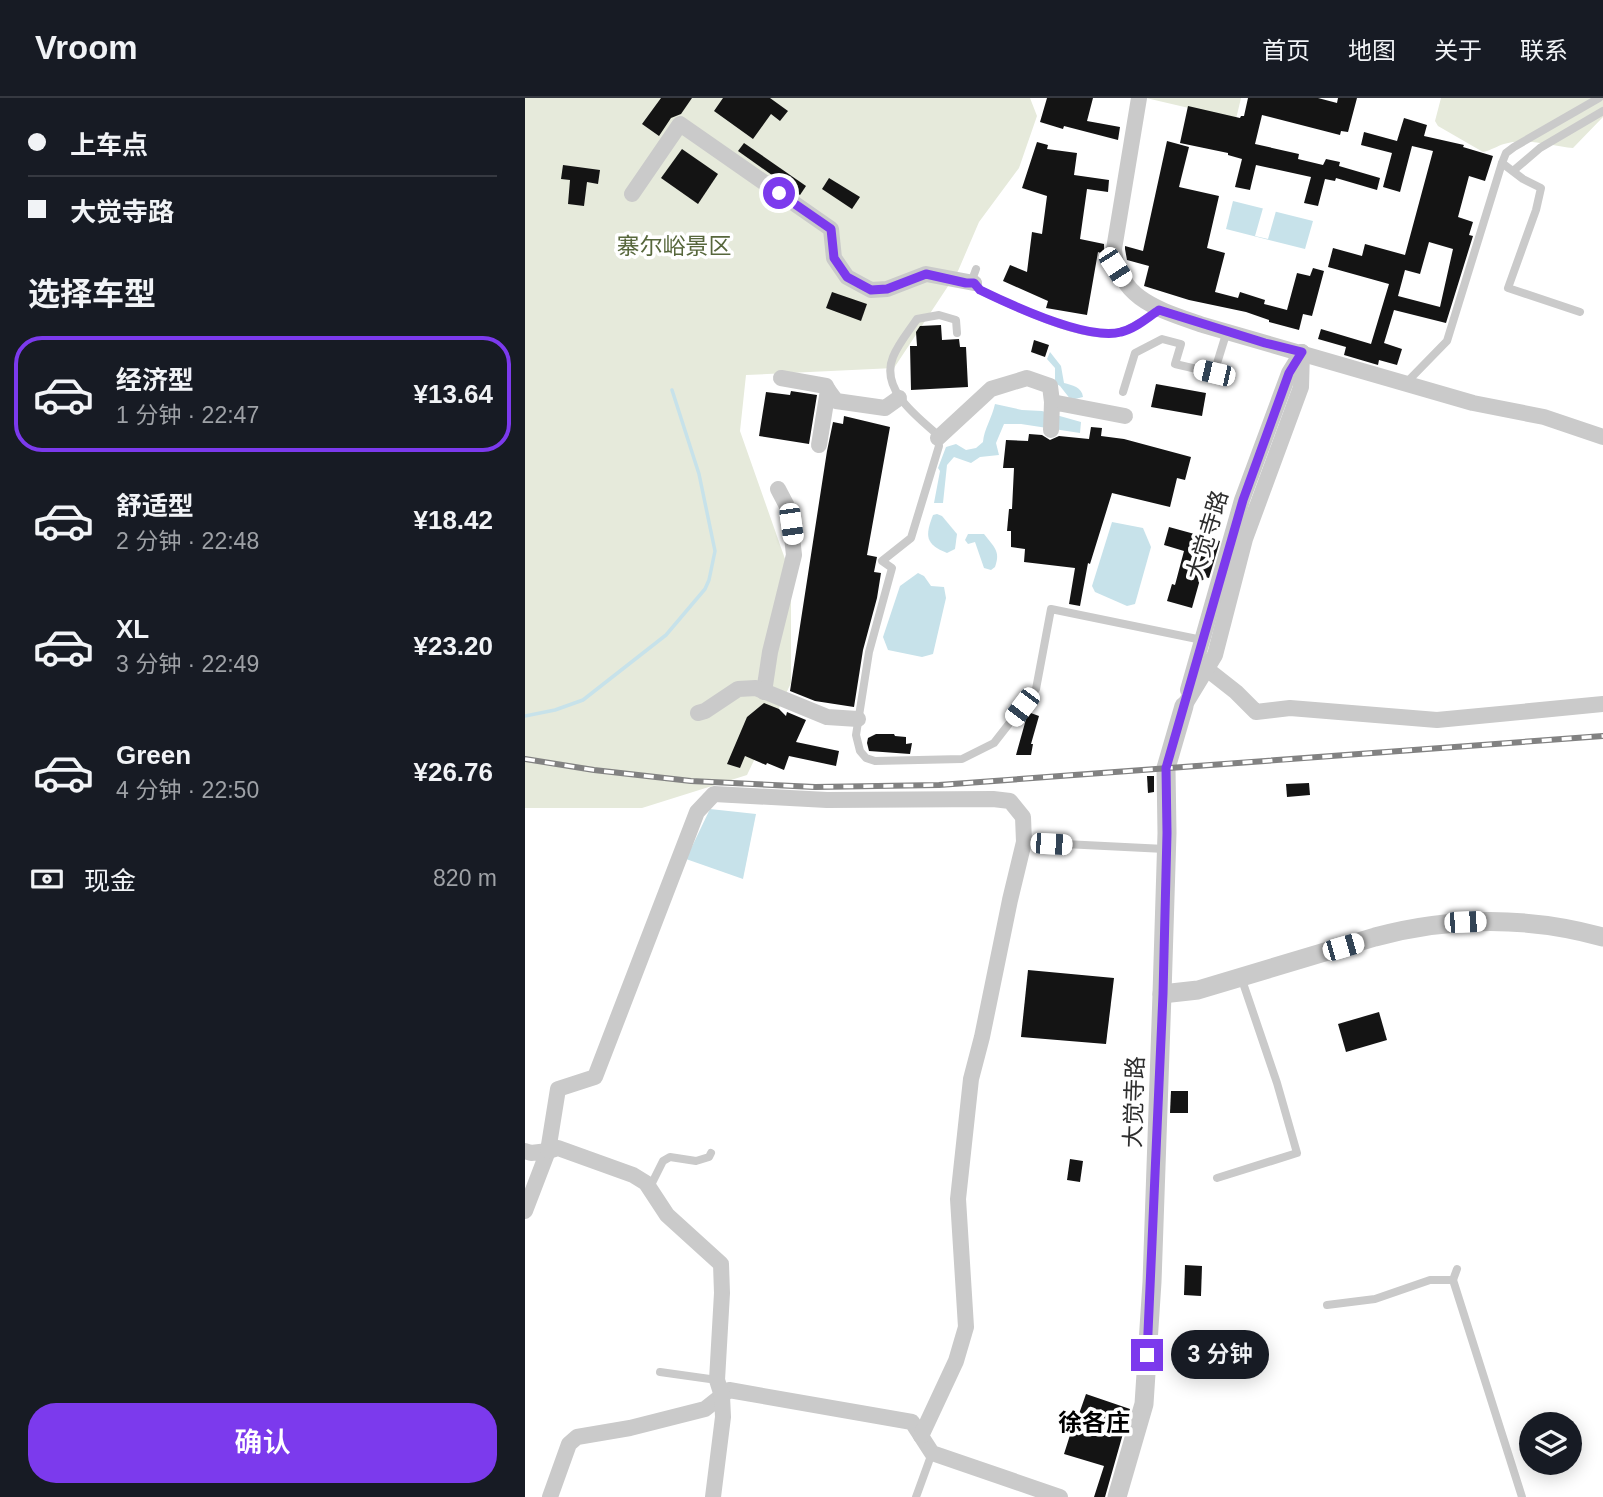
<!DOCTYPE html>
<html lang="zh">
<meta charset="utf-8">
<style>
body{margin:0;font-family:Arial,"Noto Sans SC",sans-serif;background:#242831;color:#f1f3f6;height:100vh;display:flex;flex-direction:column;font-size:26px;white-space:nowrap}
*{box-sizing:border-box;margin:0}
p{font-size:23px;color:#9ea1a6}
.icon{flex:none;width:38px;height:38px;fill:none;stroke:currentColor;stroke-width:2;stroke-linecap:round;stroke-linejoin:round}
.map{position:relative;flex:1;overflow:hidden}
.drawer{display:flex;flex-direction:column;background:#171b24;width:525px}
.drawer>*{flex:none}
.top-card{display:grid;align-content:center;height:154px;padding:0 28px;background:#171b24}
.tools{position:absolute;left:994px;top:1314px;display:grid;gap:14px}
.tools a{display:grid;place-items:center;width:63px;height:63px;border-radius:50%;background:#171b24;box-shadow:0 4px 18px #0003;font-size:35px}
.end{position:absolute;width:32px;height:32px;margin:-16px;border:9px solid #7c3aed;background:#fff;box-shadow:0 0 0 4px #fff}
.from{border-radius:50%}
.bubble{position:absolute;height:49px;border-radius:24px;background:#171b24;box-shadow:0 4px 18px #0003;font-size:23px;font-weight:600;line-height:49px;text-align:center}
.car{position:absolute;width:21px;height:42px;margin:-21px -10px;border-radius:9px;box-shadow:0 0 5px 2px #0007;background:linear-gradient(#fff 24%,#345 0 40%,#fff 0 76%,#345 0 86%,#fff 0)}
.top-card b{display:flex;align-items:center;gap:24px;height:66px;font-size:26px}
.top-card b+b{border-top:2px solid #363941}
.top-card i{width:18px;height:18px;background:#f1f3f6}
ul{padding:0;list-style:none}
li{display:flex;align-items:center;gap:21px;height:116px;margin:0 14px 10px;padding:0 14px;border:4px solid transparent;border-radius:28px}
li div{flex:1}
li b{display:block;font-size:26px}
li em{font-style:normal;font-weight:600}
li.active{border-color:#7c3aed}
li>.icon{width:63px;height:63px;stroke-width:1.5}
h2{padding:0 28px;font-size:32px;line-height:84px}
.pay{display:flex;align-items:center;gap:18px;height:77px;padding:0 28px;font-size:26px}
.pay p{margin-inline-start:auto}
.action{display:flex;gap:14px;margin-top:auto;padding:14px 28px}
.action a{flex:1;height:80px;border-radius:28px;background:#7c3aed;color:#fff;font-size:28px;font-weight:600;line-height:80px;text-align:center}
header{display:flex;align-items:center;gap:42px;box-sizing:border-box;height:98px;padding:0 35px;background:#171b24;border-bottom:2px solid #363941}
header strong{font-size:33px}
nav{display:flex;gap:38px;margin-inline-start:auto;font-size:24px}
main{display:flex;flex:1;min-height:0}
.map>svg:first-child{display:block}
.green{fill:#e6eadb}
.water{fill:#c7e2ea}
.pier{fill:#fff}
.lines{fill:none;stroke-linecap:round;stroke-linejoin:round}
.stream{stroke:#c7e2ea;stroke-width:3.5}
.building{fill:#141414;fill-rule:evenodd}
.service{stroke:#cacaca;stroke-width:8}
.minor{stroke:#cacaca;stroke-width:16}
.tertiary{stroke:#cacaca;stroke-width:19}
.rail-casing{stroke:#828282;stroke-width:6}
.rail{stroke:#fff;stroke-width:3.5;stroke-dasharray:10;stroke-linecap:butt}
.route{stroke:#7c3aed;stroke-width:9}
.labels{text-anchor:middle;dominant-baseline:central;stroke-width:7;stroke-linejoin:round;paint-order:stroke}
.park-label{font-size:23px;fill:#57673c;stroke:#fff}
.street-label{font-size:23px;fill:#2d2d2d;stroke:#fff}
.neighbourhood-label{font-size:24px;font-weight:bold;fill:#000;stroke:#fff}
</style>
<header>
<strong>Vroom</strong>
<nav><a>首页</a><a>地图</a><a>关于</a><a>联系</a></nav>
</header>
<main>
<section class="drawer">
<div class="top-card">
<b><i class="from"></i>上车点</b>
<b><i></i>大觉寺路</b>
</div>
<h2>选择车型</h2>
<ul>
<li class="active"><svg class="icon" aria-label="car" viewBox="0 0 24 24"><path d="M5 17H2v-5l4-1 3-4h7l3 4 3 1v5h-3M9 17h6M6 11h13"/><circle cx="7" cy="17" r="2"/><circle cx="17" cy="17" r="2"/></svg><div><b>经济型</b><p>1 分钟 · 22:47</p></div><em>¥13.64</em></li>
<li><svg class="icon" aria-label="car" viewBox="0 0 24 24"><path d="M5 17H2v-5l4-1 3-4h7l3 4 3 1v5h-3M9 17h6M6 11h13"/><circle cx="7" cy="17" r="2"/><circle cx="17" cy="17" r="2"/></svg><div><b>舒适型</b><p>2 分钟 · 22:48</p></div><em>¥18.42</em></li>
<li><svg class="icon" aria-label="car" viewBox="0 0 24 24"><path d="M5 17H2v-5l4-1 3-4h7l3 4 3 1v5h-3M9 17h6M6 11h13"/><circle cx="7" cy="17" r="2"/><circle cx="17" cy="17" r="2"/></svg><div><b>XL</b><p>3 分钟 · 22:49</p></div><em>¥23.20</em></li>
<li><svg class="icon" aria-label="car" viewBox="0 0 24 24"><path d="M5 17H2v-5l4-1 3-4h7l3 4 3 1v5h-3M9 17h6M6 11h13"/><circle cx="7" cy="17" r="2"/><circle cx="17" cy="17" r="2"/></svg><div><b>Green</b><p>4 分钟 · 22:50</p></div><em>¥26.76</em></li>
</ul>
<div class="pay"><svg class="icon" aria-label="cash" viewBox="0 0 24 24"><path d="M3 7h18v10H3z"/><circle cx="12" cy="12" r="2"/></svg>现金<p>820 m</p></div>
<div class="action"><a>确认</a></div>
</section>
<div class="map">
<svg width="1078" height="1399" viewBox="0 0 1078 1399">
<rect width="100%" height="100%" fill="#fff"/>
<!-- green -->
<g class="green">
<polygon points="0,0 505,0 512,18 494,70 454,124 433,173 369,270 221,277 215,333 266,478 266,585 222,677 117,710 0,710"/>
<polygon points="621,0 716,0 711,21"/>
<path d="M916 0H1078V19L1048 50C1028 48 999 39 979 46 972 48 967 52 958 54L913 28 910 23Z"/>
</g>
<!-- water -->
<g class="water">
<polygon points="708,103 788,123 780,151 701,131"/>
<path d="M525 254 536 268 539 285C547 287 557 289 558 299L546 302 535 288 530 285V270L522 261Z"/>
<path d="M470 306 497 312 517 313 556 324 555 335 496 326H479L471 345 474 357 455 359 446 365 429 359 422 367 418 405H409L415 373 413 370 421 349 431 346 441 352 451 350 458 344C459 331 467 320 470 306Z"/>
<path d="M412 416 417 418 432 436 430 451 422 455C400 446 400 438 408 417Z"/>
<polygon points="587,424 618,430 626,449 610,506 602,508 570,494 567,488"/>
<path d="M443 436H459C469 449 476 453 470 469L466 472 459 470 450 444 443 446 440 442Z"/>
<polygon points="393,475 399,478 406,488 419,489 421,500 408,556 397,559 363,552 358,539 375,488"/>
<polygon points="185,711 231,716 218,781 161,761"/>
</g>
<!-- pier -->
<polygon class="pier" points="738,110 751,113 743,141 730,138"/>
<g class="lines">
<!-- stream -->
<polyline class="stream" points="0,618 30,612 58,602 141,537 180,491 184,482 190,453 174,376 147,292"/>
</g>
<!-- building -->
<g class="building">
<polygon points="136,0 167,0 156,16 146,20 134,38 117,26"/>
<polygon points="198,0 245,0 263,13 255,23 246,16 228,41 189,13"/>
<polygon points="522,0 568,0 562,23 595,29 593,42 539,28 538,31 515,24"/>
<polygon points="723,0 793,0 812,5 813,0 832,0 823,34 816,33 815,37 737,17 730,46 774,56 773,61 798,67 801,61 815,64 814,68 855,80 852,92 811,80 810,83 800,81 793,108 779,105 786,79 731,67 725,92 710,89 717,61 703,57 703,55 655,45 663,8 715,20 716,18 719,18"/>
<path d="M879 20 902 27 899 38 939 47 938 49 968 58 960 83 944 78 933 119 948 124 944 137 948 138 921 225 869 212 859 245 877 251 872 267 854 262 853 267 819 257 821 249 793 241 796 231 846 246 864 186 803 169 808 150 837 158 840 146 880 157 908 53 887 48 875 94 858 89 867 55 836 47 839 34 872 43ZM904 144 928 151 915 209 873 198 880 172 895 176Z"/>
<polygon points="642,43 664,49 654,89 694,98 682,150 700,155 690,194 713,200 715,194 740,202 739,206 762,212 772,175 785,178 788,170 799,173 787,218 778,216 774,232 744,224 744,222 721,214 664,202 619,188 624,168 602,162 600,151 600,148 618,153"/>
<polygon points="512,44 523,47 522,51 552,55 549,77 584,82 583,94 562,91 555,141 579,146 579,156 573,154 562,217 521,210 523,203 478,183 485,167 502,174 507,134 517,136 522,98 497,90"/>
<polygon points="219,45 281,88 275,97 213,53"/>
<polygon points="157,51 193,76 173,106 136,80"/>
<polygon points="38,67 75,72 73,86 62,84 59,108 43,106 45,82 36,81"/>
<polygon points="304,80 335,99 327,111 297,91"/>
<polygon points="307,194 342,206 336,223 301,210"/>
<polygon points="416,227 417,242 434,241 435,249 441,249 443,289 386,292 385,248 392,248 391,234 395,228"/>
<polygon points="509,242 524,247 520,259 506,254"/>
<polygon points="631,286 681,295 677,318 626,309"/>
<polygon points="266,293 292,297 284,346 234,338 241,294 265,297"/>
<polygon points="319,318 365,329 342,457 352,459 349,474 356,475 352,500 338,552 329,609 290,603 265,593 302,353 308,324 318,326"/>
<polygon points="566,329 577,330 576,338 599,341 666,359 660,382 652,380 645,409 587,395 565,466 563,465 555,508 544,506 550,470 499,464 500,451 486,449 486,433 482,433 484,411 487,411 489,370 478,370 481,342 503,343 504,336 517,337 525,342 534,338 564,341"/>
<polygon points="644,429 695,443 684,480 676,478 667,510 642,503 647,486 650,487 659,453 639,447"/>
<polygon points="239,605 254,611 261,618 262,614 281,622 271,644 314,653 311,668 264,658 259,672 242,665 241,667 220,658 215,670 202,666 222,619"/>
<polygon points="503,614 514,618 506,646 508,646 506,657 491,657"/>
<polygon points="351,636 369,636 370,638 381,639 381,646 387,645 385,656 344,653 342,645 343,640"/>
<polygon points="622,678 629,678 629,694 623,695"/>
<polygon points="784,685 785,697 762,699 761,686"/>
<polygon points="503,872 589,880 581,946 496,939"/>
<polygon points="854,914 862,942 821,954 813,926"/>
<polygon points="646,993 663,993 663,1015 645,1015"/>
<polygon points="545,1061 558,1063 555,1084 542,1082"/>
<polygon points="660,1167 677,1168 676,1198 659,1197"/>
<polygon points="561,1296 605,1311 580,1399 569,1399 579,1368 539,1356 552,1315 554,1316"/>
</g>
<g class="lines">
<!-- service -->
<g class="service">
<polyline points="977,65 981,55 989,49 1074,0"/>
<polyline points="988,73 1015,50 1078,13"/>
<path d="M451 171 447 182 455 192C486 207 562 244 596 234 610 230 622 220 633 212"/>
<path d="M432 235 431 222 414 217 392 221C384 233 373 246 368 259 355 291 391 318 413 337L414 348 386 440 357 463 367 470 344 554 331 637 335 653 341 660 350 663 437 661 469 645 511 591 526 511 677 542"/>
<polyline points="881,285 922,243 977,65 998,81 1016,90 1011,112 983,190 1055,214"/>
<polyline points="598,294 610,255 637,241 656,246 650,266 689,275 702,233"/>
<polyline points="499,744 640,751"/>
<polyline points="692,1080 772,1055 752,985 716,879"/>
<polyline points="125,1089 138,1063 145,1059 171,1063 184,1059 186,1055"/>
<polyline points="928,1182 932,1171"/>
<polyline points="802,1207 850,1201 905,1182 928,1182 997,1399"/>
<polyline points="135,1274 192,1282"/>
<polyline points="391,1399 407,1355"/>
</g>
<!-- minor -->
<g class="minor">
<path d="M614 0 589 151C593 202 636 212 678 227L948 305 1019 319 1078 339"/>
<polyline points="107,96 155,26 306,131 309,160 322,179 346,192 362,191 401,176 449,185"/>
<polyline points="256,280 301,288 303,292"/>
<polyline points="526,332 527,304 600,318"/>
<polyline points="413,340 466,291 502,280 525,288 527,304"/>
<polyline points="294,347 303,292 311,303 360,310 374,300"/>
<polyline points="683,572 711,594 731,614 765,610 912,622 1078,606"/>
<polyline points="663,592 717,402 764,275 777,254"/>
<polyline points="239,594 245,554 269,457 264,412 253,391"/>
<polyline points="659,608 690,557 720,441 776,289 777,254"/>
<polyline points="173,615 180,613 213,591 231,590 302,619 333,621"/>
<polyline points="0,1053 6,1055 23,1053 0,1113"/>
<polyline points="25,1399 44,1346 52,1339 105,1330 180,1311 204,1292 387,1324 407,1355 535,1399"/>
<polyline points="188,1399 198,1319 197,1298 192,1282 197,1195 196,1166 142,1117 121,1085 108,1077 33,1050 23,1053 33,991 70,979 172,714 189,696 302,702 468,701 485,703 498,719 499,744 485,802 457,939 446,981 433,1101 441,1229 431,1263 396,1338"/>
</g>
<!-- tertiary -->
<g class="tertiary">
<path d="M637 896 673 892 850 839C925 819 1002 818 1078 839"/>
<polyline points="592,1399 619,1306 627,1184 637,896 642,735 641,670 659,608"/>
</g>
<!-- rail casing -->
<g class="rail-casing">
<polyline id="rail" points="0,661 69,672 166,683 290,689 414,687 1078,638"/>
</g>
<!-- rail -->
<use href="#rail" class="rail"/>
</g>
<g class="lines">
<!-- route -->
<path class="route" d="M254 95 306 131 309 160 322 179 346 192 362 191 401 176 441 185H449L455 192C486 207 562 243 596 234 610 231 622 220 634 212L740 245 777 254 764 275 718 402 641 670 642 735 638 896 622 1257"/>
</g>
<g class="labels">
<!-- park labels -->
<g class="park-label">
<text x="149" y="148">寨尔峪景区</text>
</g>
<!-- street labels -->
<g class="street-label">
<text transform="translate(682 437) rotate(-73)">大觉寺路</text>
<text transform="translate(609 1004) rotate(-88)">大觉寺路</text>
</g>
<!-- neighbourhood labels -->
<g class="neighbourhood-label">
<text x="569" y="1324">徐各庄</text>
</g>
</g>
</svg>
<div class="tools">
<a><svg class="icon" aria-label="layers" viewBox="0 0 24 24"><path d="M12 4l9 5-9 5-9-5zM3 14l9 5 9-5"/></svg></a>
</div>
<i class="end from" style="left:254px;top:95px"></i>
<i class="end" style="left:622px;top:1257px"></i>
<div class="bubble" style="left:646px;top:1232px;width:98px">3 分钟</div>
<i class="car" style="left:590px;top:169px;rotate:147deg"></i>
<i class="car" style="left:689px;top:275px;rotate:283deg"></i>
<i class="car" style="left:266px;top:426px;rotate:172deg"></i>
<i class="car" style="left:497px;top:609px;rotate:217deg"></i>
<i class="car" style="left:526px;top:746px;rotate:93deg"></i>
<i class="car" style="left:940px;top:824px;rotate:88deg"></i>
<i class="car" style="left:818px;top:849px;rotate:74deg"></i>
</div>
</main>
